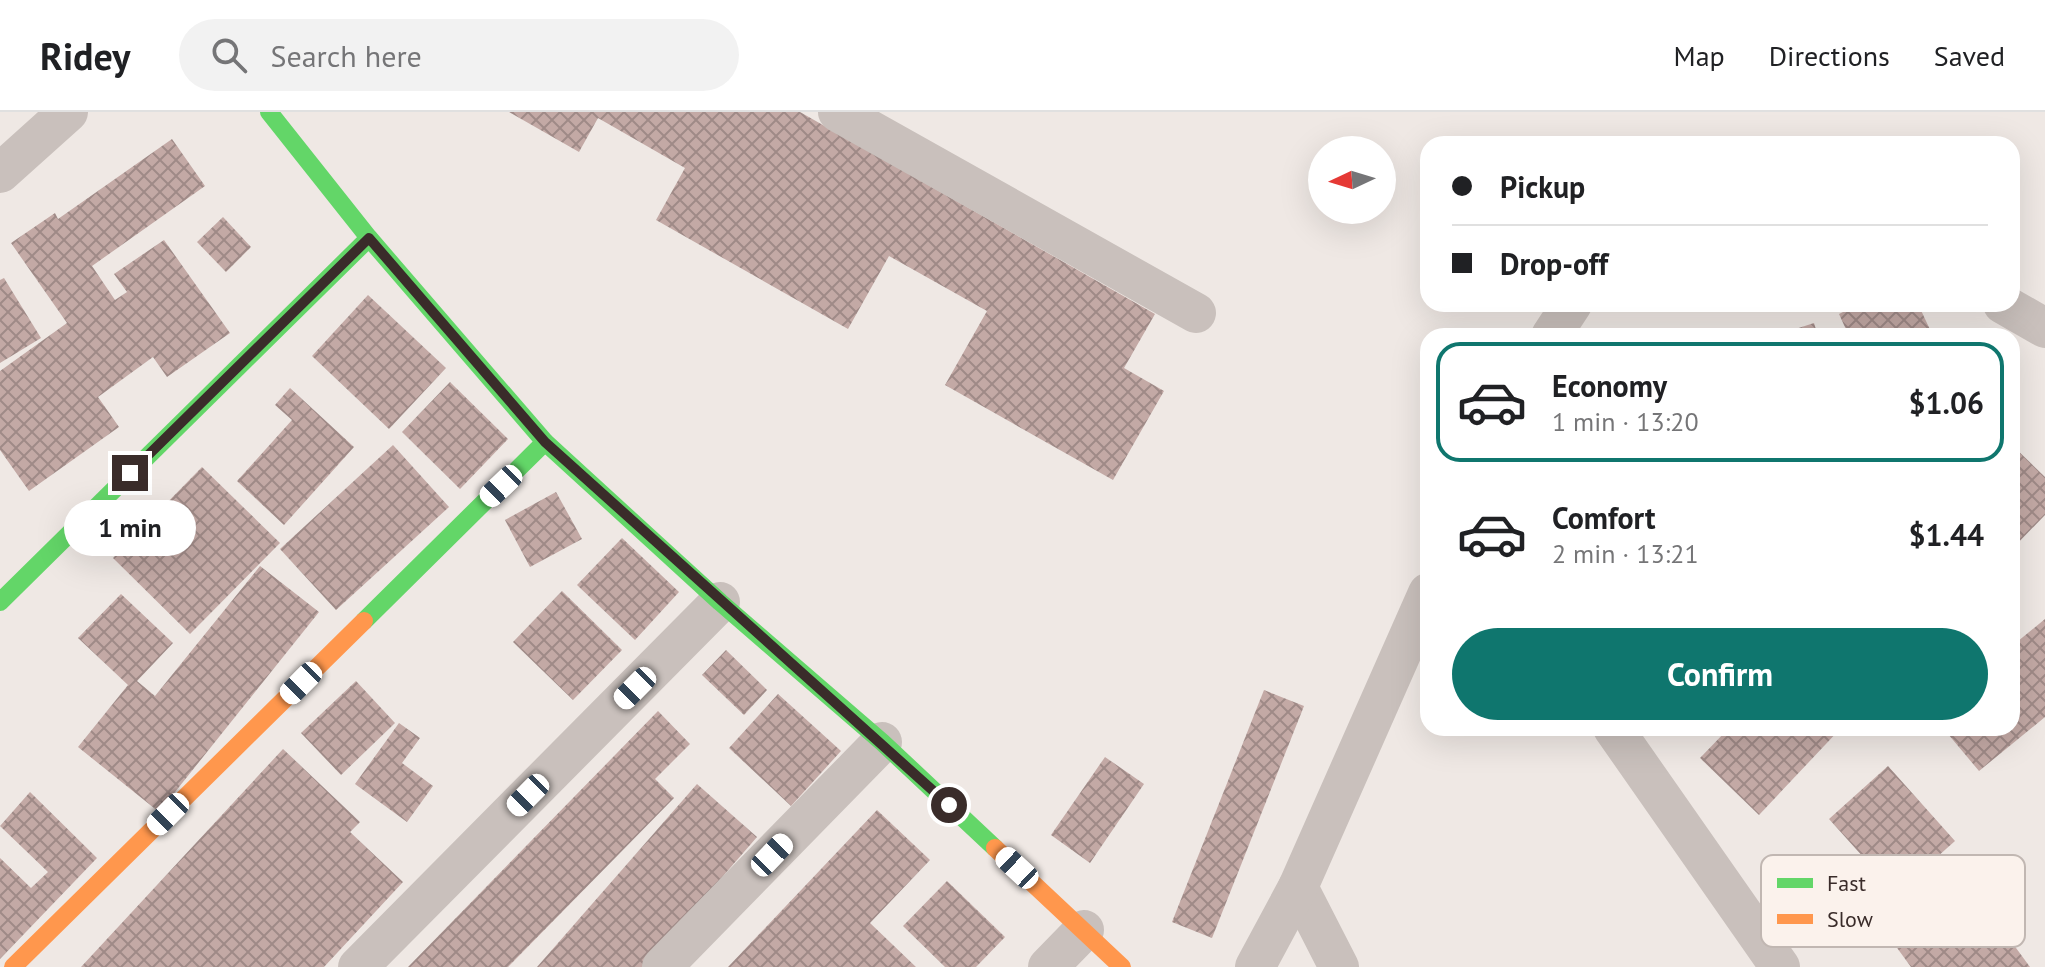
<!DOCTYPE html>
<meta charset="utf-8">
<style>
body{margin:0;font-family:"PT Sans",sans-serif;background:#f2f2f2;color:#202124;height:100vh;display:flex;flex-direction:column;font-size:30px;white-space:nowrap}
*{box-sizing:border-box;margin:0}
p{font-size:26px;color:#757577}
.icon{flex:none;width:44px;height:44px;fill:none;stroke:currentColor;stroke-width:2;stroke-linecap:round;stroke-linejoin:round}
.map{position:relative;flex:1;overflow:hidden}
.side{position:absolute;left:1420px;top:216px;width:600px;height:408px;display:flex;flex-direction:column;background:#fff;border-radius:24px;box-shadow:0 8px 32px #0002}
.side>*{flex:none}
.banner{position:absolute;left:1420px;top:24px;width:600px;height:176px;border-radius:24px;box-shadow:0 8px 32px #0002;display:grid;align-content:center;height:176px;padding:0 32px;background:#fff}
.needle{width:52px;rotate:266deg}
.fabs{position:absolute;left:1308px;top:24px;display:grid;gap:16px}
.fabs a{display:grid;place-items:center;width:88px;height:88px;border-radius:50%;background:#fff;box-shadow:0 8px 32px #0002;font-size:40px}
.end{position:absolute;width:36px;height:36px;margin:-18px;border:10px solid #3a2c2a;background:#fff;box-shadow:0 0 0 4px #fff}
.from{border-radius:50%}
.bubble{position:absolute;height:56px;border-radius:28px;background:#fff;box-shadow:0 8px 32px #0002;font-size:26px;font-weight:700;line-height:56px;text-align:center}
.car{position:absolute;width:24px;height:48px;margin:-24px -12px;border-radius:10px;box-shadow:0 0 6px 2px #0007;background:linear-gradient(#fff 24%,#345 0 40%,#fff 0 76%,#345 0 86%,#fff 0)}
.banner b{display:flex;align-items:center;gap:28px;height:76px;font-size:30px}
.banner b+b{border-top:2px solid #e0e0e0}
.banner i{width:20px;height:20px;background:#202124}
ul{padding:14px 0 0;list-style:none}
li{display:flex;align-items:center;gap:24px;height:120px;margin:0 16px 12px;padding:0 16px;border:4px solid transparent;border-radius:24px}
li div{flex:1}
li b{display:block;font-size:30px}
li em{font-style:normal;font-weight:700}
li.active{border-color:#0f766e}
li>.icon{width:72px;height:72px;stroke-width:1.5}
.primary-button{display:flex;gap:16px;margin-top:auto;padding:16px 32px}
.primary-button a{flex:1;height:92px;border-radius:48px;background:#0f766e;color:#fff;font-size:32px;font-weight:700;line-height:92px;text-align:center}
header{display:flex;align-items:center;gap:48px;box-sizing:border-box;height:112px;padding:0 40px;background:#fff;border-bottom:2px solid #e0e0e0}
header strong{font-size:38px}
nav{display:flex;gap:44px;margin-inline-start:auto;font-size:28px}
.search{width:560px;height:72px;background:#f2f2f2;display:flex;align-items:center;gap:20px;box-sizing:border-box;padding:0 28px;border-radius:44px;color:#757577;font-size:30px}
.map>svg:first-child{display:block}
.building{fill:url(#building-cross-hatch)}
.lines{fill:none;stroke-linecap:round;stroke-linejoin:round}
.street{stroke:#c9c0bc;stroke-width:40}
.fast{stroke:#63d668;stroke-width:18}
.slow{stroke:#ff974d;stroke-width:18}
.route{stroke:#3a2c2a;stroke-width:10}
.key{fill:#fbf2ec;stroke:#c1b7b2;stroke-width:2}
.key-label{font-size:22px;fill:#3a2c2a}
</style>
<header>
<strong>Ridey</strong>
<div class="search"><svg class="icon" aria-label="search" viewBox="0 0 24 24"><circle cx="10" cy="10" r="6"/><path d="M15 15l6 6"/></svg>Search here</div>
<nav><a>Map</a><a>Directions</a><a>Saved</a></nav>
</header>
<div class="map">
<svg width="2045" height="855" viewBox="0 0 2045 855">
<defs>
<pattern id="building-cross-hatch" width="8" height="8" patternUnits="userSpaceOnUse" patternTransform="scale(2)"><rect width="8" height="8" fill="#c3a9a5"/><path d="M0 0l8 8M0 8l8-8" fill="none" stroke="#9f8a87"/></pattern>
</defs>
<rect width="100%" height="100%" fill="#efe8e4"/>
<!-- building -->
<g class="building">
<polygon points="509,0 800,0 1155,202 1124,256 1164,279 1113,368 945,273 987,199 889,144 848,217 656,108 685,56 598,6 579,40"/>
<polygon points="172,27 205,74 92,154 115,188 127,180 114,162 164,128 230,221 167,265 153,245 98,285 119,315 29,379 0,338 0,259 67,211 11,131 55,101 58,107"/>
<polygon points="223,105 251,135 226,160 197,130"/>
<polygon points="4,166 41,226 0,251 0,168"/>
<polygon points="368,183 446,256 389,317 312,244"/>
<polygon points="1859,192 1918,192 1933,224 1849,224 1839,202"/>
<polygon points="1814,211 1818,224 1777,224 1777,223"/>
<polygon points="450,270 508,327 460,377 402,320"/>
<polygon points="290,276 354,335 284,413 237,369 292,308 275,293"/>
<polygon points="393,333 449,395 336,498 280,437"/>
<polygon points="2012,333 2045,365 2045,403 2012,437"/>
<polygon points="202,355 280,431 190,522 113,446"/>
<polygon points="556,380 582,427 530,455 505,408"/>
<polygon points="622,426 679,480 635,528 577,473"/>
<polygon points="260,454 319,500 159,700 78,635 128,573 78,526 121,482 173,531 137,569 155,584"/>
<polygon points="562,479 622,538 573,588 513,530"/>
<polygon points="2045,507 2045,605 1979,659 1943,616 2012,616 2012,534"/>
<polygon points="726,538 767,578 744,603 702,563"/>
<polygon points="356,569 395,611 341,663 301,621"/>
<polygon points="1264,578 1304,594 1212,826 1172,810"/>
<polygon points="778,582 841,639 791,694 729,636"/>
<polygon points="658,599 690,632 655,667 674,686 508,855 408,855"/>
<polygon points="399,611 420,626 402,651 433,674 407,710 355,672"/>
<polygon points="1729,616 1841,616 1759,703 1700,646"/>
<polygon points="283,637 360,710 350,720 403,770 324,855 81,855"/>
<polygon points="1105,645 1144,672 1090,751 1051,723"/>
<polygon points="1888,654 1955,729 1910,769 1896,753 1882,766 1829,707"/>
<polygon points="697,672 757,725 644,855 537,855"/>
<polygon points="30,680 97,746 0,847 0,746 31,776 48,760 0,714"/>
<polygon points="877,698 930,748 870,811 916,855 728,855"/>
<polygon points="947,769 1005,825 976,855 945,855 903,814"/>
<polygon points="1969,772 2030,855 1911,855 1892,829"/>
</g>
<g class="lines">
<!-- street -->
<g class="street">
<polyline points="838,0 1196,201"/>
<polyline points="0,61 68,0"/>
<polyline points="2003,192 2045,216"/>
<polyline points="1551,224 1572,192"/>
<polyline points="1613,616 1780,855"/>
<polyline points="1298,775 1339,855"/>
<polyline points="358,855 720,490"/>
<polyline points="662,855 882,630"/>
<polyline points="1048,855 1084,818"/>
<polyline points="1255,855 1298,775 1428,481"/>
</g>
<!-- fast -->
<g class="fast">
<polyline points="269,0 369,126 545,330 720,490 882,630 995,736"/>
<polyline points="0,490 369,126"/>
<polyline points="364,509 545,330"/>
</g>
<!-- slow -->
<g class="slow">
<polyline points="995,736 1122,855"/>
<polyline points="13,855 364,509"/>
</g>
</g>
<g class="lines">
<!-- route -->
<polyline class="route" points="130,361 369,126 545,330 949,693"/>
</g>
<!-- legend -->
<rect x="1761" y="743" width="264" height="92" rx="12" class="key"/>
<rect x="1777" y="766" width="36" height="10" fill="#63d668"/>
<rect x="1777" y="802" width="36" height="10" fill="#ff974d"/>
<g class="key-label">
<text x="1827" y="779">Fast</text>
<text x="1827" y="815">Slow</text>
</g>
</svg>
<div class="fabs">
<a><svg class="needle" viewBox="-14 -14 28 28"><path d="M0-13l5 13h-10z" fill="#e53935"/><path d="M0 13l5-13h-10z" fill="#757577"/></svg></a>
</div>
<i class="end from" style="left:949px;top:693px"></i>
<i class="end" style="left:130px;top:361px"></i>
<div class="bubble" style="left:64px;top:388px;width:132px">1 min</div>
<i class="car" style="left:501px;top:374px;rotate:226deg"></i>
<i class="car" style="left:301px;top:571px;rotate:225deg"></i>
<i class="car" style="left:635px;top:576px;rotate:225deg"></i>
<i class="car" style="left:528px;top:683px;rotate:225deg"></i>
<i class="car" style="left:168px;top:702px;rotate:225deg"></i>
<i class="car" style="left:772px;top:743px;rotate:44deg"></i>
<i class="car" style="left:1017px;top:756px;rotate:313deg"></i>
<div class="banner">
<b><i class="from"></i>Pickup</b>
<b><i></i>Drop-off</b>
</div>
<section class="side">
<ul>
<li class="active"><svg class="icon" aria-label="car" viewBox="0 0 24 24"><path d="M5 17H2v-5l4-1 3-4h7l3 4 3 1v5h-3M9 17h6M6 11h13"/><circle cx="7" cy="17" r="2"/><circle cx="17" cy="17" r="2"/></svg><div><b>Economy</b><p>1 min · 13:20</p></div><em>$1.06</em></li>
<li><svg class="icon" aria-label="car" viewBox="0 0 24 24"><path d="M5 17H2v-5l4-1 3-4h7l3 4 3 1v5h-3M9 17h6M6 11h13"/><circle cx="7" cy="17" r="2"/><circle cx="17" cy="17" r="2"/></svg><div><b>Comfort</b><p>2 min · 13:21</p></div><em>$1.44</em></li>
</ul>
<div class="primary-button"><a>Confirm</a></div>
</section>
</div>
